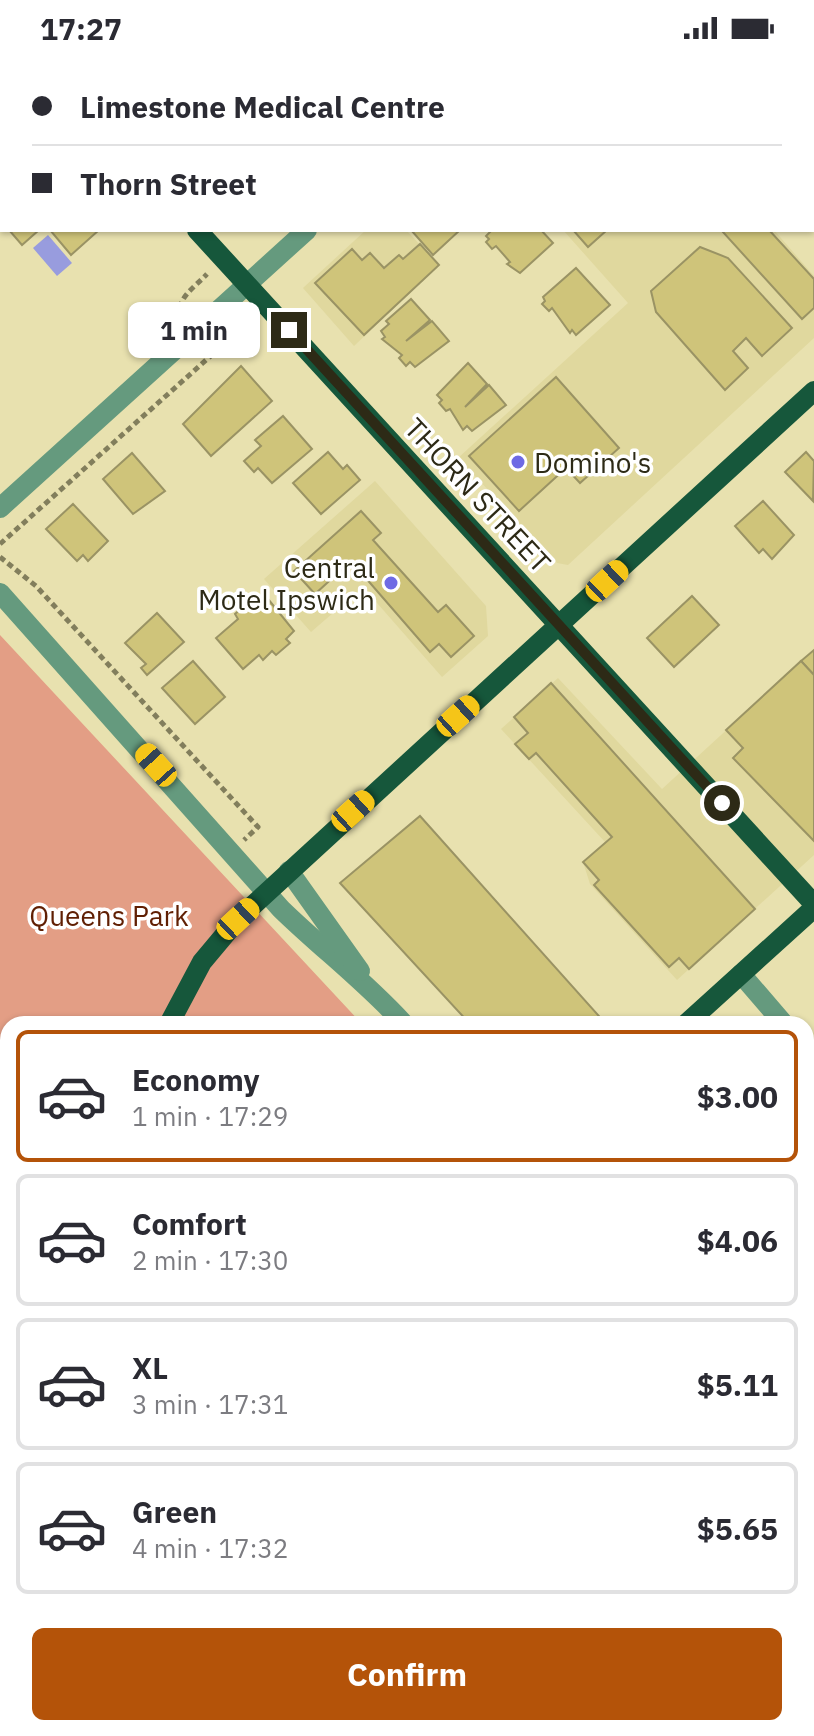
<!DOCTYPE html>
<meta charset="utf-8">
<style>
body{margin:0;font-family:"IBM Plex Sans",sans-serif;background:#f2f2f3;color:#2b2b33;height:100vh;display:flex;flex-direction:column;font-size:30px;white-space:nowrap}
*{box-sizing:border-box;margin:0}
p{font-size:26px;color:#7c7c81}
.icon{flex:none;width:44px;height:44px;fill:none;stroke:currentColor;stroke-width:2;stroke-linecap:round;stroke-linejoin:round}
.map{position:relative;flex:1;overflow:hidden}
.panel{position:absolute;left:0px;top:960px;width:814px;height:720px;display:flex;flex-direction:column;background:#fff;border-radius:24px 24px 0 0;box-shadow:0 2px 6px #0004}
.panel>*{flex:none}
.hud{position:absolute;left:0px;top:0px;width:814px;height:176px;box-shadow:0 2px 6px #0004;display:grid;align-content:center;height:176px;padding:0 32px;background:#fff}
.end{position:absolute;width:36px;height:36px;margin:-18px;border:10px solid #2d2a16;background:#fff;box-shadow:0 0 0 4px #fff}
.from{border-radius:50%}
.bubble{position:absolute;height:56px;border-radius:12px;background:#fff;box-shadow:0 2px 6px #0004;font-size:26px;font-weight:700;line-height:56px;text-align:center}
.car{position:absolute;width:24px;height:48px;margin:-24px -12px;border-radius:10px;box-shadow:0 0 6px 2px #0007;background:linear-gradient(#f5c518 24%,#345 0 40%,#f5c518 0 76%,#345 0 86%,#f5c518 0)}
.hud b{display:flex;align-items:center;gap:28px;height:76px;font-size:30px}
.hud b+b{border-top:2px solid #e1e1e2}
.hud i{width:20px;height:20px;background:#2b2b33}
ul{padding:14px 0 0;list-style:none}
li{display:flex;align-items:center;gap:24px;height:132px;margin:0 16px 12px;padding:0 16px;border:4px solid #e1e1e2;border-radius:12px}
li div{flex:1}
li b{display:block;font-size:30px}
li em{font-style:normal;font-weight:700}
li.selected{border-color:#b45309}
li>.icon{width:72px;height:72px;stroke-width:1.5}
.primary-button{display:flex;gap:16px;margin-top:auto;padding:16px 32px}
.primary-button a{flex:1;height:92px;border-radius:12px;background:#b45309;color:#fff;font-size:32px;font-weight:700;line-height:92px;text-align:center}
.status{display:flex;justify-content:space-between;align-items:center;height:56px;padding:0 40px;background:#fff;direction:ltr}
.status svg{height:22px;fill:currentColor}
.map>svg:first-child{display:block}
.built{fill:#e0d89e}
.green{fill:#e39e85}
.water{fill:#989cde}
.building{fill:#cfc47a;stroke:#9a9364;stroke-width:2}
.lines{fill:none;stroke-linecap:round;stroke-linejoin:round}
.path{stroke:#827e5c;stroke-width:5;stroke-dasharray:6 4;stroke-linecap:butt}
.minor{stroke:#659a7e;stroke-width:20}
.major{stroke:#16573b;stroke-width:20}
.route{stroke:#2d2a16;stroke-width:10}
.poi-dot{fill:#6e6ae4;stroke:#fff;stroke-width:3}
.labels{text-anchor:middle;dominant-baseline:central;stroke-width:7;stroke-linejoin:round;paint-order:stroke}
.poi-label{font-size:28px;fill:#2d2a16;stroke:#fff;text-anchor:start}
.street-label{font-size:28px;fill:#2d2a16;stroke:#fff}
.park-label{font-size:28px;fill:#601f03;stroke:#fff}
</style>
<div class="status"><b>17:27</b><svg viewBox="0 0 49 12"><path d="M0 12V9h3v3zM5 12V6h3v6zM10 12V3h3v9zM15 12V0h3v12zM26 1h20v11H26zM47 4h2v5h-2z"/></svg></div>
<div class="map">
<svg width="814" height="1680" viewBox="0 0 814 1680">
<rect width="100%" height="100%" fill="#e8e1af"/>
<!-- built -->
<g class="built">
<polygon points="557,0 784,0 555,2"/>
<polygon points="366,174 406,174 439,209 354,290 303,232"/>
<polygon points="563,174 774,174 814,220 814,282 568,509 557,507 458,402 628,247"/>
<polygon points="375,425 486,550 488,580 442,621 363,531 311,576 264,523"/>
<polygon points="814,594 814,799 677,924 590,828 583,806 605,786 501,673 558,622 662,733"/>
<polygon points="806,1461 814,1470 814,1680 508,1680 501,1672 806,1672"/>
</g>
<!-- green -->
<polygon class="green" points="0,579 362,968 8,968 8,1672 501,1672 508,1680 0,1680"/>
<!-- water -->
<polygon class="water" points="48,179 72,207 57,220 33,192"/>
<!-- building -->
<g class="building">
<polygon points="245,0 371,0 243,2"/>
<polygon points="814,26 814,109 812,106"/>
<polygon points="2,60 2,113 0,115 0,62"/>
<polygon points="9,174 39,174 22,189"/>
<polygon points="50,174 99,174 71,199"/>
<polygon points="411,174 460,174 433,199"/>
<polygon points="492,174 541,174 553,187 520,217 507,208 510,206 496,190 492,193 486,186 489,183 486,180"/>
<polygon points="573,174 607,174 588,191"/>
<polygon points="769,174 814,223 814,252 802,263 722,175"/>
<polygon points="420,188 439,209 364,279 315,227 352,193 362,204 370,197 384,212 399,199 403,203"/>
<polygon points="700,191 728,202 792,272 762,300 746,282 733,295 748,312 725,334 656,256 651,235"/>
<polygon points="576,212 610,249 576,279 572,274 570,277 552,252 549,255 542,248 545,245 543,241"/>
<polygon points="411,243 430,264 406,285 432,265 449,285 415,311 410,306 406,310 399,302 402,299 382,283 385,281 381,275 389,268 386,265"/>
<polygon points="468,307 487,328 465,351 489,329 506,349 472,375 467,370 463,374 450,353 446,355 439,347 442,344 437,339"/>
<polygon points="241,310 272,345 211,400 183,368"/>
<polygon points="556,321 619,392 580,427 566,412 519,455 469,400"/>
<polygon points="283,360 312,393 272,427 258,412 254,416 244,405 261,390 255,384"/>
<polygon points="328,396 343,413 347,409 360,424 321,458 293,427"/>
<polygon points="806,396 814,405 813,445 785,416"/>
<polygon points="132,397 165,435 133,458 103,423"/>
<polygon points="763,445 794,479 772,503 763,493 759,497 735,470"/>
<polygon points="73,448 108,485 88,505 83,499 77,505 46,473"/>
<polygon points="361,455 381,477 373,484 438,556 446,549 474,580 451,601 439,588 430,596 351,505 315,538 294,515"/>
<polygon points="264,538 294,575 286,583 290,587 276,599 272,595 263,604 259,599 243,613 216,582 238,563 235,558 253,542 257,545"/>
<polygon points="692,540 719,569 674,611 647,582"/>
<polygon points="157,557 184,586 147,619 141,612 146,608 125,587"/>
<polygon points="814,594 814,619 801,605"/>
<polygon points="193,605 225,641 195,668 162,632"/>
<polygon points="801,605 814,619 814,785 733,702 743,692 726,674"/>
<polygon points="551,627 755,853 689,913 679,902 669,911 594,829 599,824 583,806 612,781 536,697 529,703 515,688 528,677 514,661"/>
<polygon points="420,760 606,968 470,968 340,827"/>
<polygon points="806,1586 814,1595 814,1680 727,1680 719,1672 806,1672"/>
<polygon points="565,1672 585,1672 574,1680 567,1680 562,1675"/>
<polygon points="597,1672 605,1680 591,1680 584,1673"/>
<polygon points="634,1672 649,1672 649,1680 630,1680 628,1677"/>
<polygon points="697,1672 719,1672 725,1678 689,1680"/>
</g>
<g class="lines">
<!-- path -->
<g class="path">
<path d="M180 262C176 242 194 232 207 218"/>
<polyline points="0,488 214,297 209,292"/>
<polyline points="0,501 36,530 258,771 244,784"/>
<polyline points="0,1196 8,1196"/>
<polyline points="273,1672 291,1680"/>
</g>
<!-- minor -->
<g class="minor">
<polyline points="495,2 497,0"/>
<polyline points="0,452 307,174"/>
<path d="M0 537 281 853C321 892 366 926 404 968"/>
<polyline points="289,815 360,915"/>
<polyline points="741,918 784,968"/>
<polyline points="806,997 814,1007"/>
<polyline points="806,1410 814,1418"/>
<polyline points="50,1680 54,1672"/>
</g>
<!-- major -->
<g class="major">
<polyline points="39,0 40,2"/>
<polyline points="197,174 814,848"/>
<polyline points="169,968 202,906 238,863 814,335"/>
<polyline points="686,968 814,852"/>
<polyline points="108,1680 111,1672"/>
<polyline points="137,1680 141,1672"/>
</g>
</g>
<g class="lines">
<!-- route -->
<polyline class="route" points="289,274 722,747"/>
</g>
<!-- markers -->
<g class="poi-dot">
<circle cx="518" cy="406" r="8"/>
<circle cx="391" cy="527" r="8"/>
</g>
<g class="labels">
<!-- poi labels -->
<g class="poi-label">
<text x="534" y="406">Domino's</text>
<text x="375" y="511" text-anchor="end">Central<tspan x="375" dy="32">Motel Ipswich</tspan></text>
</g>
<!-- street labels -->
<g class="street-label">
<text transform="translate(478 439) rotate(47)">THORN STREET</text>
</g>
<!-- park labels -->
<g class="park-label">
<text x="109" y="859">Queens Park</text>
</g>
</g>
</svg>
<i class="end from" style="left:722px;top:747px"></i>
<i class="end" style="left:289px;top:274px"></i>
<div class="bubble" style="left:128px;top:246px;width:132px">1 min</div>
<i class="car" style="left:607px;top:525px;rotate:47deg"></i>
<i class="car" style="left:458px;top:660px;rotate:48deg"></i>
<i class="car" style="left:156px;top:709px;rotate:318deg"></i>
<i class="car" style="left:353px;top:755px;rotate:48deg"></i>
<i class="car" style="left:238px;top:863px;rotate:47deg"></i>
<div class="hud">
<b><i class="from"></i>Limestone Medical Centre</b>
<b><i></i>Thorn Street</b>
</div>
<section class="panel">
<ul>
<li class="selected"><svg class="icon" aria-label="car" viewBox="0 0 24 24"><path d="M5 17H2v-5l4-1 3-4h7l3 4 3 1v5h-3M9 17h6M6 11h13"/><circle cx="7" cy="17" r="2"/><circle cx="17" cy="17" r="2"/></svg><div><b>Economy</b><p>1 min · 17:29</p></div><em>$3.00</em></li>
<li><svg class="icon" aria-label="car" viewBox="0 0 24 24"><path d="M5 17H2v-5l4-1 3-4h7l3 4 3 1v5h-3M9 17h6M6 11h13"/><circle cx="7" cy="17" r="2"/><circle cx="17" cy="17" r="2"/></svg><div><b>Comfort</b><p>2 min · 17:30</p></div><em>$4.06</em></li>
<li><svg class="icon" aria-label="car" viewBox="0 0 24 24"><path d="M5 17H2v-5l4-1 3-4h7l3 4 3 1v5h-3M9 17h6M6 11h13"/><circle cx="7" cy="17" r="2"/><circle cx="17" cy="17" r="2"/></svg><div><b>XL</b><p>3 min · 17:31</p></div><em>$5.11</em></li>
<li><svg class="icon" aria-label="car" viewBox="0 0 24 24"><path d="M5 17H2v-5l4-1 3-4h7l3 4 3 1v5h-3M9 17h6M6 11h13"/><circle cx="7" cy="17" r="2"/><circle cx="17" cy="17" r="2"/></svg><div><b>Green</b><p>4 min · 17:32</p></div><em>$5.65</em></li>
</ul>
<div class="primary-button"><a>Confirm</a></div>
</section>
</div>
